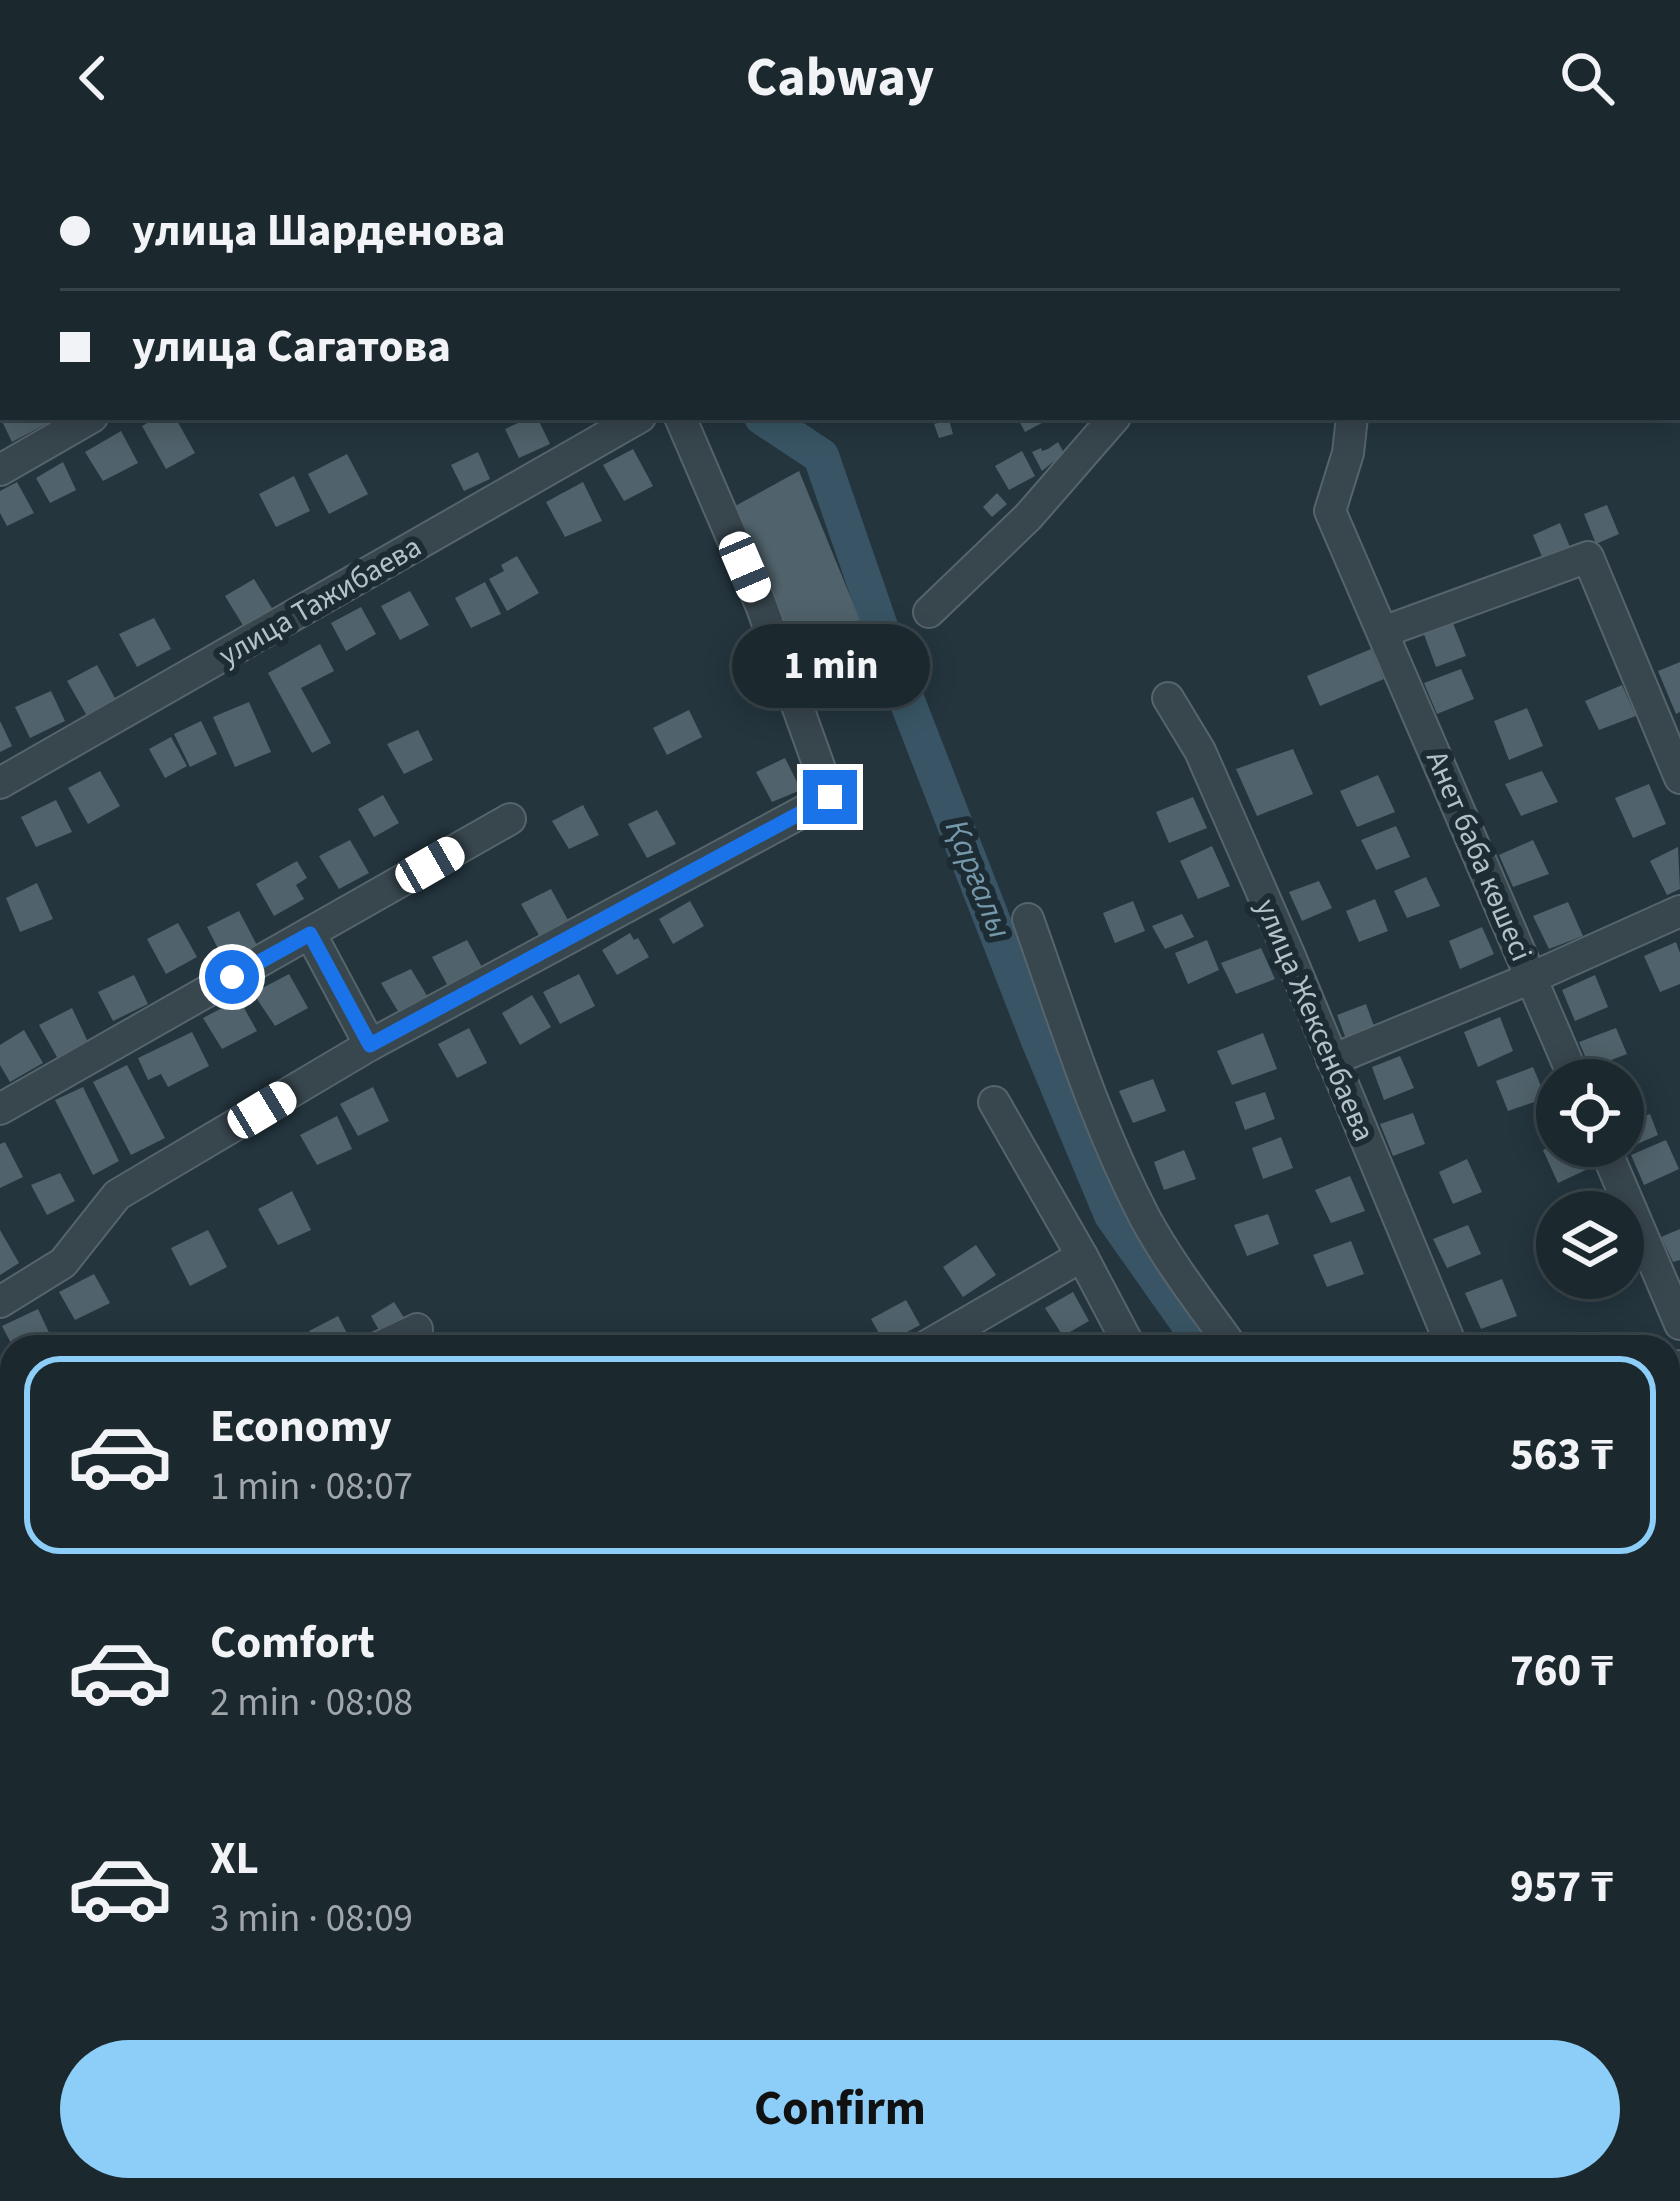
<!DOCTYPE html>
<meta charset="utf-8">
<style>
body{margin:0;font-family:"Source Sans 3",sans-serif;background:#243036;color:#f1f3f6;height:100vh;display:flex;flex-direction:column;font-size:45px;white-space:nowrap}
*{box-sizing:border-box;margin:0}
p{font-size:39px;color:#a0a6aa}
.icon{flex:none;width:66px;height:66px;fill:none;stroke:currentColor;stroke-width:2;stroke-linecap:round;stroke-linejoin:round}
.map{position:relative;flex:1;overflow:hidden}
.sheet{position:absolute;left:0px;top:1179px;width:1680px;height:867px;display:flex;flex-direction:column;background:#1b282e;border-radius:36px 36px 0 0;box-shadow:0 6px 30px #0003,0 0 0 3px #39444a}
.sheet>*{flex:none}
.guide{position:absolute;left:0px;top:0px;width:1680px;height:264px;box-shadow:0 6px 30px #0003,0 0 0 3px #39444a;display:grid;align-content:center;height:264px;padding:0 60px;background:#1b282e}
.tools{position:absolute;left:1536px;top:903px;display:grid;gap:24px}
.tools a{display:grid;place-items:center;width:108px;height:108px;border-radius:50%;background:#1b282e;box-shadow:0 6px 30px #0003,0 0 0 3px #39444a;font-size:60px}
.end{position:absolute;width:54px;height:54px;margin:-27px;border:15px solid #1a73e8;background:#fff;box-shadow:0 0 0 6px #fff}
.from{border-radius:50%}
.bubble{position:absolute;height:84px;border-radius:42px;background:#1b282e;box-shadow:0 6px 30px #0003,0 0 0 3px #39444a;font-size:39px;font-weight:700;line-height:84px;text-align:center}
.car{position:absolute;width:36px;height:72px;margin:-36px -18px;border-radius:15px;box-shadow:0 0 9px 3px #0007;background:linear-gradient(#fff 24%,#345 0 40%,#fff 0 76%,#345 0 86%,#fff 0)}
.guide b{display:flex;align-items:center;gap:42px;height:114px;font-size:45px}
.guide b+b{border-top:3px solid #39444a}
.guide i{width:30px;height:30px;background:#f1f3f6}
ul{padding:21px 0 0;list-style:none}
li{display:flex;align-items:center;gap:36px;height:198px;margin:0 24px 18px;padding:0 36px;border:6px solid transparent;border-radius:36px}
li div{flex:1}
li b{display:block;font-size:45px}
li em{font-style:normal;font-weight:700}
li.active{border-color:#8ccef7}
li>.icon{width:108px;height:108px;stroke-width:1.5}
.cta{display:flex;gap:24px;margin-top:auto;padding:24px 60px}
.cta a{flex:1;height:138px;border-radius:72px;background:#8ccef7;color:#111;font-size:48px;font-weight:700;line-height:138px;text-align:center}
header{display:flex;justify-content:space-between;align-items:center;height:156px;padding:0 60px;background:#1b282e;font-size:54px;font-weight:700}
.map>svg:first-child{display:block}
.green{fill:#27413d}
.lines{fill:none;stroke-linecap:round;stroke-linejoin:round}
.river{stroke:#395565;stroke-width:36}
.building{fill:#50626b}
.minor-casing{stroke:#56646c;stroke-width:34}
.minor{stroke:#38464e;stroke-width:30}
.route{stroke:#1a73e8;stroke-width:15}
.labels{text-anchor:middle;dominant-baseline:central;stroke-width:12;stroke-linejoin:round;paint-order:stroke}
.street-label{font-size:30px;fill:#b4c1c9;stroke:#1d2b33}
.water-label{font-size:33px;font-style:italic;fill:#7599ab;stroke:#1d2b33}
</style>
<header><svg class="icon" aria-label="back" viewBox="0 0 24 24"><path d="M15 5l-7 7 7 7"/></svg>Cabway<svg class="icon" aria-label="search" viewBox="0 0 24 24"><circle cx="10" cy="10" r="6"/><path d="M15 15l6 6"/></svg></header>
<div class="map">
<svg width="1680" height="2045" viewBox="0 0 1680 2045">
<rect width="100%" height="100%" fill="#24353e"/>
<!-- green -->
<g class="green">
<polygon points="1680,1241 1680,1470 1668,1474 1668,1246"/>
<polygon points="1680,1557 1680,1909 1668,1896 1668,1560"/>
</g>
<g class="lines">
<!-- river -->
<g class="river">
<polyline points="613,0 614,3"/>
<polyline points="762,261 821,300 895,514 1038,882 1112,1059 1205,1191"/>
<polyline points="1668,1918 1680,1932"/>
</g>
</g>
<!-- building -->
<g class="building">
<polygon points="0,261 44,261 48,267 12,286"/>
<polygon points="158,261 175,261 195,297 166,313 142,270"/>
<polygon points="531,261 537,261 550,288 519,302 505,273"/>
<polygon points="1017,261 1053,261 1025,276"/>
<polygon points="949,264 953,278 939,282 934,268"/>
<polygon points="121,275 138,307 103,325 85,296"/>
<polygon points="1058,286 1064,297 1042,315 1032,296 1041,292 1042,295 1048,293"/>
<polygon points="633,293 653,330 624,345 603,309"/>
<polygon points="1022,295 1035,320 1009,334 995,310"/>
<polygon points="478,296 490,323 464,335 451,309"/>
<polygon points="347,298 368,338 329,358 308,318"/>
<polygon points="63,306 76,334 50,347 36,322"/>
<polygon points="799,315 860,464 787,486 726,355"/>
<polygon points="294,320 310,355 276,371 259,338"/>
<polygon points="17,326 34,357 7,370 0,357 0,335"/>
<polygon points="583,326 602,365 565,381 546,346"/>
<polygon points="997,337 1007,348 992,361 983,351"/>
<polygon points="1607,349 1619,378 1596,388 1584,358"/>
<polygon points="1560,367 1572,396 1545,408 1533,379"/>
<polygon points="517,400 539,437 507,455 489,423 504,415 501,409"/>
<polygon points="254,423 273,454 244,471 225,440"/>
<polygon points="485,426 501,458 471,472 455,442"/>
<polygon points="410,435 429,469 400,484 381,450"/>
<polygon points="361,451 376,478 346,495 331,467"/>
<polygon points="154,462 171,493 137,511 119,478"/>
<polygon points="1451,462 1466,500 1436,511 1422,473"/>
<polygon points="320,488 334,515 301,532 331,587 312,597 268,517"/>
<polygon points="1371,493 1384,523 1320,550 1307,520"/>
<polygon points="1680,506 1680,556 1676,558 1658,515"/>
<polygon points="97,509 116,544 87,560 67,525"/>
<polygon points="1461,513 1474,543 1437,558 1424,527"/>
<polygon points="1622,529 1636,560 1599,574 1585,545"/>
<polygon points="51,535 65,565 30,582 15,551"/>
<polygon points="249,546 271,596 235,611 213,561"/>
<polygon points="1527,552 1543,590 1509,604 1494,565"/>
<polygon points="689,554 702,581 667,599 653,572"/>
<polygon points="0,565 12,590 0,596"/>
<polygon points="201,565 217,598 190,611 174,578"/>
<polygon points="418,574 433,604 404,618 387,588"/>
<polygon points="171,581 187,610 165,622 149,593"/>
<polygon points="1293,593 1313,638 1257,660 1236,613"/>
<polygon points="785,602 801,634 772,646 756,616"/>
<polygon points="100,615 120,650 88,668 68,632"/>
<polygon points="1542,615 1558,646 1521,660 1505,628"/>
<polygon points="1378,619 1395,656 1357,671 1340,635"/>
<polygon points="1649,628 1666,668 1633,682 1615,642"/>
<polygon points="383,639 399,667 374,681 358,653"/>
<polygon points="1193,641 1207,672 1169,687 1156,656"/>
<polygon points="56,644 72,676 36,691 21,661"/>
<polygon points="583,649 599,679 569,693 552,665"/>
<polygon points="657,654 676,688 647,702 628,668"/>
<polygon points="1396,670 1410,701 1376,714 1361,684"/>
<polygon points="350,684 369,717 339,733 319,700"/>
<polygon points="1533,684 1549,718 1513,731 1499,699"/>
<polygon points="1212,690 1230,730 1198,743 1180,705"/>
<polygon points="1678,691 1680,733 1667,739 1650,705"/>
<polygon points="297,705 307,722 296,729 304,743 274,760 256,728"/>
<polygon points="1426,721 1440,750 1407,762 1394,735"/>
<polygon points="1319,725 1332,752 1302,765 1289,736"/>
<polygon points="37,727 53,763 20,776 6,742"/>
<polygon points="551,733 569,766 540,781 521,748"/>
<polygon points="1375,743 1388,775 1359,786 1346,755"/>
<polygon points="690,745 704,770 673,788 659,763"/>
<polygon points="1133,745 1145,775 1115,787 1103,757"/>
<polygon points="1568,746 1583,780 1549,793 1533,760"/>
<polygon points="239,755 259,793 227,810 207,771"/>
<polygon points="1182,758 1194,781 1165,793 1152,770"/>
<polygon points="178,767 197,801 166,818 147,783"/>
<polygon points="1482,771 1494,798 1460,813 1449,785"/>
<polygon points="630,777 634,784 638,782 649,801 617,819 602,794"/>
<polygon points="467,784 483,813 448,830 432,801"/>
<polygon points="1207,784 1219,814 1188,828 1175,797"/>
<polygon points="1676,786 1680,797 1680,828 1660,836 1644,800"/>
<polygon points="1261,792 1275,823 1236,838 1221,807"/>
<polygon points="411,813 429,843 399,857 381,827"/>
<polygon points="289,818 308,852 275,870 253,837"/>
<polygon points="579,818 595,850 560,868 543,836"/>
<polygon points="134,819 148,848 113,865 98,836"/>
<polygon points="1595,819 1608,851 1575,865 1562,834"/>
<polygon points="532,839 551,871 520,889 502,857"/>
<polygon points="239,843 257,875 222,893 203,862"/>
<polygon points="1366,848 1375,873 1346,883 1337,859"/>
<polygon points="72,852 88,886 58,903 39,869"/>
<polygon points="1500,861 1513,895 1478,911 1464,876"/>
<polygon points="469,872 487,907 457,922 438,888"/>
<polygon points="1616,872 1627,898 1590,912 1579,886"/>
<polygon points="24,874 43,907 10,926 0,909 0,889"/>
<polygon points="192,876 209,910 168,931 161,918 148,924 138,902"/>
<polygon points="1263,877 1277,913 1232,929 1217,895"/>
<polygon points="1400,900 1414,932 1384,944 1372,911"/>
<polygon points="127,909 165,982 131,999 93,926"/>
<polygon points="1533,911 1546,942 1508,955 1496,925"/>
<polygon points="1153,923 1166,955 1133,967 1119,935"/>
<polygon points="1638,929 1647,952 1623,962 1623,935"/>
<polygon points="83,931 119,1005 93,1019 55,944"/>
<polygon points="373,931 389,965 358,980 340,948"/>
<polygon points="1265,936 1275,963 1245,974 1235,946"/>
<polygon points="1413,957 1425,988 1393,1000 1380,968"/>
<polygon points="1650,958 1658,979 1628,992 1623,981 1623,969"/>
<polygon points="337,960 352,993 317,1009 300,979"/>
<polygon points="1281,981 1293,1012 1263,1023 1252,992"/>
<polygon points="1666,984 1679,1013 1644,1029 1631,999"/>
<polygon points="5,986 23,1021 0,1032 0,988"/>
<polygon points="1557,988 1557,990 1578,990 1588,1013 1558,1027 1543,994"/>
<polygon points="1184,994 1196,1023 1164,1034 1154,1006"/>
<polygon points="1467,1003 1482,1036 1453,1048 1439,1016"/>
<polygon points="60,1017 75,1045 47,1059 31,1029"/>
<polygon points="1350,1020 1365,1055 1331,1067 1315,1034"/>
<polygon points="292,1035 311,1074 278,1089 258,1053"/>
<polygon points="1268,1058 1279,1088 1247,1100 1234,1069"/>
<polygon points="1468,1069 1481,1098 1447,1112 1433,1083"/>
<polygon points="1680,1073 1680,1104 1673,1106 1661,1081"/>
<polygon points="0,1074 19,1107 0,1119"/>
<polygon points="208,1074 227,1111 190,1130 171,1092"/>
<polygon points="1351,1085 1364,1118 1327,1131 1313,1099"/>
<polygon points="976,1089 996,1119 963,1141 943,1111"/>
<polygon points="94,1118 110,1147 75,1164 59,1136"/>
<polygon points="1502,1123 1517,1160 1481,1173 1465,1137"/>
<polygon points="1073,1136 1089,1165 1063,1180 1045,1152"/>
<polygon points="906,1144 920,1169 885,1188 871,1163"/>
<polygon points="394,1146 408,1168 384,1183 371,1160"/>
<polygon points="38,1153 52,1183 34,1191 13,1191 2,1170"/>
<polygon points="338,1160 354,1191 317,1191 309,1175"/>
<polygon points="293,1176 300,1191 261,1191"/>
<polygon points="837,1179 845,1191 818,1191"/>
<polygon points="0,1516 12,1538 12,1543 0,1549"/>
<polygon points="38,2034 58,2034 64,2045 33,2045 30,2038"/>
<polygon points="491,2034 536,2034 540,2043 496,2045"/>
<polygon points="732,2034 776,2034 779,2040 767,2045 738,2045"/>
<polygon points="978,2034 1019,2034 1021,2038 1000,2045 983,2045"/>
<polygon points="1132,2034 1166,2034 1171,2045 1119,2045 1117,2041"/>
<polygon points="1347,2034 1350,2034 1356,2045 1328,2045"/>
<polygon points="1448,2034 1464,2034 1470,2045 1430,2045"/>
</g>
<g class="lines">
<!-- minor casing -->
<g class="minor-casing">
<g id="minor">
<polyline points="1000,0 1001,3"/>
<polyline points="1291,0 1293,3"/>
<polyline points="539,3 544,0"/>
<polyline points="1351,3 1354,0"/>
<polyline points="1352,261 1348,297 1330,355 1575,924"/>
<polyline points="0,314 92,261"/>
<polyline points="929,456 1028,361 1115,261"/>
<polyline points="1383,476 1588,401 1680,622"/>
<polyline points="1168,542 1200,595 1289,798 1452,1191"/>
<polyline points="0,627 640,261"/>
<path d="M1028 763C1064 864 1095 966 1145 1062 1170 1108 1202 1149 1232 1191"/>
<polyline points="310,777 370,889"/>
<polyline points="1332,904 1531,822 1680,755"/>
<polyline points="994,946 1082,1100 1130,1191"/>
<polyline points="0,953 510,663"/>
<polyline points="1604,990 1680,1168"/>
<polyline points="0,1146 63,1107 117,1039 370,889 830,641 761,449 680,261"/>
<polyline points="379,1191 417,1173"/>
<polyline points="925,1191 1082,1100"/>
<polyline points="1668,1214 1680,1210"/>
<polyline points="0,1379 12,1371"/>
<polyline points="1668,1501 1680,1497"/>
<polyline points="0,1733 12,1726"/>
<polyline points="0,1992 12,1985"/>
<polyline points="462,2034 469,2045"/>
<polyline points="803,2034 810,2045"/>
<polyline points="1044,2034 1051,2045"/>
<polyline points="1390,2034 1397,2045"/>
<polyline points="387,2045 406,2034"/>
</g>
</g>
<!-- minor -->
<use href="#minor" class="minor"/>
</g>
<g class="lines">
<!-- route -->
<polyline class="route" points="232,821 310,778 370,889 830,641"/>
</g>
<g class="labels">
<!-- street labels -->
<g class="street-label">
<text transform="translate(320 445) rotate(-30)">улица Тажибаева</text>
<text transform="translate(1479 700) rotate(67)">Анет баба көшесі</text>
<text transform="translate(1315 864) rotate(67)">улица Жексенбаева</text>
</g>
<!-- water labels -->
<g class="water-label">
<text transform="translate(978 723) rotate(68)">Қарғалы</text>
</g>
</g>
</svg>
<div class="tools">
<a><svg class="icon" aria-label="locate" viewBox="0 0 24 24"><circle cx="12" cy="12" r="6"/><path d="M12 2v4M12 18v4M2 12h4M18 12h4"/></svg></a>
<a><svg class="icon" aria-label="layers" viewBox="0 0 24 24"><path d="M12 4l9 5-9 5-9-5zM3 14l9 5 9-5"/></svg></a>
</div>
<i class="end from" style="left:232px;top:821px"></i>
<i class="end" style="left:830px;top:641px"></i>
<div class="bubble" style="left:732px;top:468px;width:198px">1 min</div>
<i class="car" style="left:745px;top:411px;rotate:157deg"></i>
<i class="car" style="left:430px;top:709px;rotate:60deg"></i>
<i class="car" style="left:262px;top:954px;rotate:59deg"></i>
<div class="guide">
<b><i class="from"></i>улица Шарденова</b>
<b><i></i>улица Сагатова</b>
</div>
<section class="sheet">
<ul>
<li class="active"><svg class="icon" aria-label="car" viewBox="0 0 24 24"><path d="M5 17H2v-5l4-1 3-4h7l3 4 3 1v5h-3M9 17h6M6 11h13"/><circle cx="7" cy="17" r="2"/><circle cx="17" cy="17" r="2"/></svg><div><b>Economy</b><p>1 min · 08:07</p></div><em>563 ₸</em></li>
<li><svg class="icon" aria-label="car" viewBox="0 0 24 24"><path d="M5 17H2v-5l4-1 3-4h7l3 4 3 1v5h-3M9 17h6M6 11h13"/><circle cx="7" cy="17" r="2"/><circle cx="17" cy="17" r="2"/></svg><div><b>Comfort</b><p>2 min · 08:08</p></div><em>760 ₸</em></li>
<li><svg class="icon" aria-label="car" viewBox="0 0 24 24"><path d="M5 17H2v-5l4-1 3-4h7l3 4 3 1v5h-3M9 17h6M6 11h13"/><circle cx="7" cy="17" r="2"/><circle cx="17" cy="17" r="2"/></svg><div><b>XL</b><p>3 min · 08:09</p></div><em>957 ₸</em></li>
</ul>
<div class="cta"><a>Confirm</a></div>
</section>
</div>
